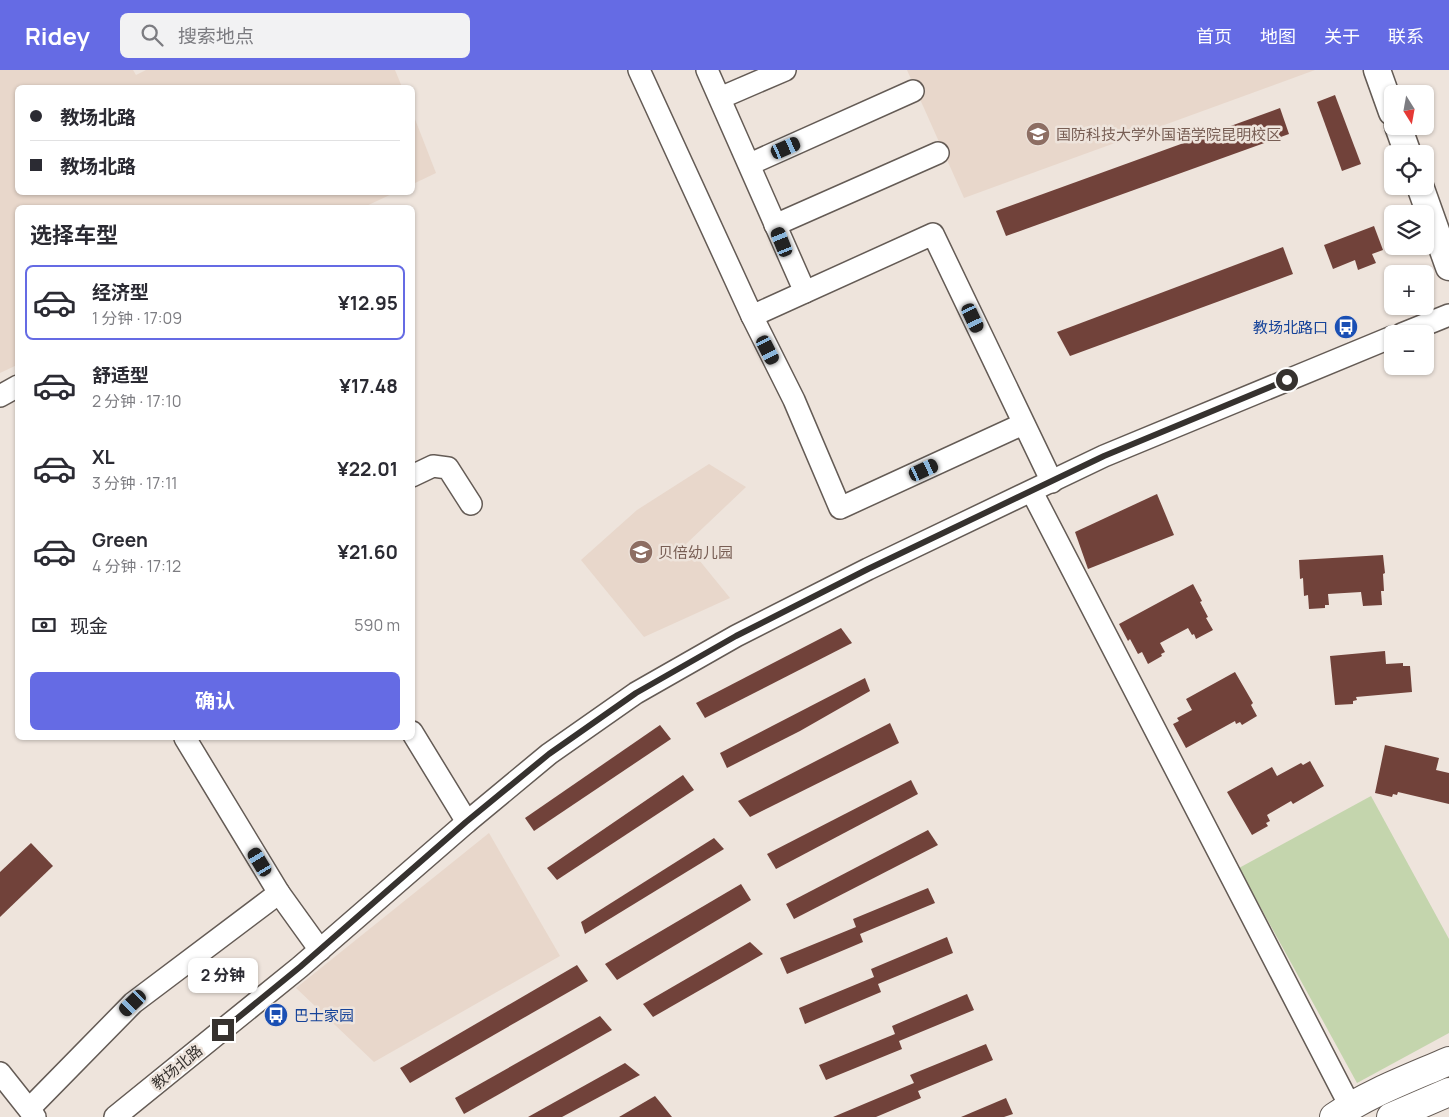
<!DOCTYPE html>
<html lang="zh">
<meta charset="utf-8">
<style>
body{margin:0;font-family:Manrope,"Noto Sans SC",sans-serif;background:#f2f2f3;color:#2b2b33;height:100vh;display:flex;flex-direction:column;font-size:19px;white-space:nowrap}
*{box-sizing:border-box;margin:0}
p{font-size:16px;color:#7c7c81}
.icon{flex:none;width:28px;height:28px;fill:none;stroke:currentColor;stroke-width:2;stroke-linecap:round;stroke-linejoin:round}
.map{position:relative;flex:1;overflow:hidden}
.drawer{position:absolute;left:15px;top:135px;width:400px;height:535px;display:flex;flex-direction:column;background:#fff;border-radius:8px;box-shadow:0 1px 4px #0004}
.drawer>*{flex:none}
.guide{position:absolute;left:15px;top:15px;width:400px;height:110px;border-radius:8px;box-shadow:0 1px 4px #0004;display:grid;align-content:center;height:110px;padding:0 15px;background:#fff}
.needle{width:32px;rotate:169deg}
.tools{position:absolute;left:1384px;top:15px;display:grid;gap:10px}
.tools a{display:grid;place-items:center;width:50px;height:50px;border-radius:8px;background:#fff;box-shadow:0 1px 4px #0004;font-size:25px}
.end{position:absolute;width:22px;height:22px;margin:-11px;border:6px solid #36322f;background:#fff;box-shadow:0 0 0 2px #fff}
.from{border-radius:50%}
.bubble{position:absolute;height:35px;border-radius:8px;background:#fff;box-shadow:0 1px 4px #0004;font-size:16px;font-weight:700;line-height:35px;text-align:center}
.car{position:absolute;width:15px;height:30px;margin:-15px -8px;border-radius:6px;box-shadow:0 0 4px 1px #0007;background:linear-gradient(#222 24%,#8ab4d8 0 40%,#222 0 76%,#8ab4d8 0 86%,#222 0)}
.guide b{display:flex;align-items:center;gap:18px;height:48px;font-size:19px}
.guide b+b{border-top:1px solid #e1e1e2}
.guide i{width:12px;height:12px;background:#2b2b33}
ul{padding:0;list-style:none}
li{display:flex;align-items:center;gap:15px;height:75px;margin:0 10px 8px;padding:0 5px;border:2px solid transparent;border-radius:8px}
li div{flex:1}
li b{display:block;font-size:19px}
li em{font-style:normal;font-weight:700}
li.selected{border-color:#656be4}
li>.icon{width:45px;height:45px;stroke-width:1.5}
h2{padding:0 15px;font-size:22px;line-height:60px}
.pay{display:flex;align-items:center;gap:12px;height:55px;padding:0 15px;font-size:19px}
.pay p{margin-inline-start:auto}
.button{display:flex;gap:10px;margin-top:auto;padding:10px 15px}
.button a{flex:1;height:58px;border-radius:8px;background:#656be4;color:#fff;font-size:20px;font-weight:700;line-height:58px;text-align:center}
header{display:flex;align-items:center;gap:30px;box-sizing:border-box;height:70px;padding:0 25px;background:#656be4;color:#fff}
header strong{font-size:24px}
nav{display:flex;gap:28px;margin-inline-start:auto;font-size:18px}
.search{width:350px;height:45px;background:#f2f2f3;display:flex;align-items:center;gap:12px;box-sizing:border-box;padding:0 18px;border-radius:8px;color:#7c7c81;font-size:19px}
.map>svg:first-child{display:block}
.built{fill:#e8d7cb}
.green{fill:#c4d5ad}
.building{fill:#71423a}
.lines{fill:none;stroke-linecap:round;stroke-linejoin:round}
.minor-casing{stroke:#645b55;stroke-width:24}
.major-casing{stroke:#645b55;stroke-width:29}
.highway-casing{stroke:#645b55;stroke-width:30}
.minor{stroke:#fff;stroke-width:21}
.major{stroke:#fff;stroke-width:26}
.highway{stroke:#fff;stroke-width:28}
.route{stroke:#36322f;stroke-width:6}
.labels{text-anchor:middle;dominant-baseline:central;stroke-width:5;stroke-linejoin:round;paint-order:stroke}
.education-label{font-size:15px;fill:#785e54;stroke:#eee4dc;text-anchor:start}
.transit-label{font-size:15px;fill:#164399;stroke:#eee4dc;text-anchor:end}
.street-label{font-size:15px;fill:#36322f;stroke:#eee4dc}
</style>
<header>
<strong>Ridey</strong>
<div class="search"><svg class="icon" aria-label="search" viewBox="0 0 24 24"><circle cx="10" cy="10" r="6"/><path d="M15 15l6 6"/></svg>搜索地点</div>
<nav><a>首页</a><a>地图</a><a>关于</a><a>联系</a></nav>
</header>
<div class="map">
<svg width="1449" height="1047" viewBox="0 0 1449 1047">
<rect width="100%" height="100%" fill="#eee4dc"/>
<!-- built -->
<g class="built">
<polygon points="0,0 133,0 136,5 146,0 395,0 402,17 18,18 18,122 394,123 362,138 18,138 17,295 0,303"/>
<polygon points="907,0 1315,0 964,128"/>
<polygon points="413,44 436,103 413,114 412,114"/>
<polygon points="709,394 746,417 686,474 730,528 644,567 581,490 637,440"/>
<polygon points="489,763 560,886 374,992 296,918"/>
</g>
<!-- green -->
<polygon class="green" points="1371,726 1449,869 1449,963 1357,1013 1239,798"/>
<!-- building -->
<g class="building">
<polygon points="1335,25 1361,94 1342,101 1317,32"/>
<polygon points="1280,38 1289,64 1006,166 996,141"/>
<polygon points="1374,156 1383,180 1372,184 1376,193 1358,200 1355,190 1333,199 1324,175"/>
<polygon points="1283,177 1293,204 1070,286 1057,262"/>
<polygon points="1157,424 1174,465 1088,499 1075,462"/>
<polygon points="1383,485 1385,503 1383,504 1384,521 1381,521 1382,535 1363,536 1361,522 1328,524 1329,535 1325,535 1325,538 1309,539 1308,525 1304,526 1303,508 1300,509 1299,490"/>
<polygon points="1193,514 1202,531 1200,532 1208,547 1206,548 1213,560 1196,569 1194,564 1192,565 1188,558 1160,573 1165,582 1161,584 1162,586 1148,594 1142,582 1138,584 1130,569 1128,571 1119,554"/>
<polygon points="841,558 852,573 705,648 696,633"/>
<polygon points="1385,581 1386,594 1403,593 1403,596 1410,596 1412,622 1356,627 1357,630 1353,631 1353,634 1335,635 1330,586"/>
<polygon points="1235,602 1253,633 1251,635 1257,646 1242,655 1240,652 1236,654 1235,651 1186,678 1173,654 1179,651 1177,648 1192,640 1186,629"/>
<polygon points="865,608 870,621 800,661 727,698 720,683"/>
<polygon points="890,653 899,673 750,747 738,731"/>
<polygon points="660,655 671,669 534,761 525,748"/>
<polygon points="1385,675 1439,688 1436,700 1449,703 1449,734 1398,722 1397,725 1393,724 1392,727 1375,723"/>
<polygon points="1310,691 1324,716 1293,734 1291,731 1267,745 1270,751 1266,753 1268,756 1252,765 1227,722 1272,697 1277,706 1301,693 1303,695"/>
<polygon points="683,705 694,720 557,810 547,798"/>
<polygon points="911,710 918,724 776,799 767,784"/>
<polygon points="928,760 938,775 794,849 786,834"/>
<polygon points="714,768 724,779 585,864 581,852"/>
<polygon points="31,773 53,796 0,847 0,802"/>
<polygon points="741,814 751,830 617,910 605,894"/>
<polygon points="928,818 935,833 860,864 863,872 787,904 780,888 856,857 853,849"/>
<polygon points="947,867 953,883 878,914 881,922 805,954 799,938 874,907 871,899"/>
<polygon points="750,872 763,884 653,947 643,934"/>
<polygon points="577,895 588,911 410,1013 400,998"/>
<polygon points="967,924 974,940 899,971 902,979 826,1010 819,995 895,964 892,956"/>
<polygon points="600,946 612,960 464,1044 455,1028"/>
<polygon points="986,974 993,990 918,1021 921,1028 876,1047 833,1047 914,1013 910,1005"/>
<polygon points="625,993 640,1005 562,1047 528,1047"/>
<polygon points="655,1026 672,1047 619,1047"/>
<polygon points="1006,1028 1013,1044 1004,1047 961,1047"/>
</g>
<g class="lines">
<!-- minor casing -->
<g class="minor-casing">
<g id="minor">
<polyline points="639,0 752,246 933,164 1052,412"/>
<polyline points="707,0 805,222"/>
<polyline points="720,28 785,0"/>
<polyline points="750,94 913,21"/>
<polyline points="775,155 938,83"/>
<polyline points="752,246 794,330 840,438 1023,354"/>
<polyline points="1402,264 1449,245"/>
<polyline points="0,326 18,316"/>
<polyline points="412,406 433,396 448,398 471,434"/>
<polyline points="1032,422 1350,1036"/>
<polyline points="412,662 467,752"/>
<polyline points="185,668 279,823 320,880"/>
<polyline points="0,1003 35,1047"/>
<polyline points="29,1039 133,933 279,823"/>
<polyline points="115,1047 300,897 467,752 549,684 636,623 736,566 868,499 1104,386 1392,267"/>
</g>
</g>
<!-- major casing -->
<g class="major-casing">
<g id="major">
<polyline points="1377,0 1392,42"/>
<polyline points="1398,56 1408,84"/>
<polyline points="1420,116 1449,197"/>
</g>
</g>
<!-- highway casing -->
<g class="highway-casing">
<g id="highway">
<path d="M1334 1047C1369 1023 1410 1008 1449 991"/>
<polyline points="1391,1047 1449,1022"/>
</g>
</g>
<!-- minor -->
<use href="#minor" class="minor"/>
<!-- major -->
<use href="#major" class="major"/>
<!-- highway -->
<use href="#highway" class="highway"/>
</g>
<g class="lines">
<!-- route -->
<polyline class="route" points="223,960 300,897 466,752 549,684 636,623 736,566 868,499 1104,386 1287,310"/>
</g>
<!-- icons -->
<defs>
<g id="university-disc" transform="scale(1.25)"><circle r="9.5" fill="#8d6e63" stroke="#eee4dc"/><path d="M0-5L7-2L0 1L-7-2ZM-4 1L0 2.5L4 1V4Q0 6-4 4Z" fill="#fff"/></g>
<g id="bus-disc" transform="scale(1.25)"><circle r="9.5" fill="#1a4fb4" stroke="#eee4dc"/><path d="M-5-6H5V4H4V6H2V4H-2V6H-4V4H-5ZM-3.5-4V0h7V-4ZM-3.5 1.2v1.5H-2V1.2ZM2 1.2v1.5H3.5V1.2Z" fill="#fff"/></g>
<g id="school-disc" transform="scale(1.25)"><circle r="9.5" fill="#8d6e63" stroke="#eee4dc"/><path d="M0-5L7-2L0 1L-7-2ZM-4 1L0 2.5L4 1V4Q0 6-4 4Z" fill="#fff"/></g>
</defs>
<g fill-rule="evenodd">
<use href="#university-disc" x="1038" y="64"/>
<use href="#bus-disc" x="1346" y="257"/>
<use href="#school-disc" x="641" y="482"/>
<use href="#bus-disc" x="276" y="945"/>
</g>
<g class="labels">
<!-- education labels -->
<g class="education-label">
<text x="1056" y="64">国防科技大学外国语学院昆明校区</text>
<text x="658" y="482">贝倍幼儿园</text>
</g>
<!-- transit labels -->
<g class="transit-label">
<text x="1328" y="257">教场北路口</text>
<text x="294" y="945" text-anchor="start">巴士家园</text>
</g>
<!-- street labels -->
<g class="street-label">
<text transform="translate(177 997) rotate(-39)">教场北路</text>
</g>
</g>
</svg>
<div class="tools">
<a><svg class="needle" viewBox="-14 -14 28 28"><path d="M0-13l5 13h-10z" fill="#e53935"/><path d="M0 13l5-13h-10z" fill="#7c7c81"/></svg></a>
<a><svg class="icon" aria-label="locate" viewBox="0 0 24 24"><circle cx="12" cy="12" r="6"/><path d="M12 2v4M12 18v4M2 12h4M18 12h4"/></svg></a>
<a><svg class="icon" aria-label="layers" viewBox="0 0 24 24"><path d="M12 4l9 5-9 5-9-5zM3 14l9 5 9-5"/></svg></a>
<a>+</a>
<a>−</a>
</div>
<i class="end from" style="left:1287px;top:310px"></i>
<i class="end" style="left:223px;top:960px"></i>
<div class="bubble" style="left:188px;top:888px;width:70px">2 分钟</div>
<i class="car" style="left:786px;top:78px;rotate:66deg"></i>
<i class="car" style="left:782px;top:172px;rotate:338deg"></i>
<i class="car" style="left:973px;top:248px;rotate:155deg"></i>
<i class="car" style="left:768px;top:280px;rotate:153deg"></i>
<i class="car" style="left:924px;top:400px;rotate:65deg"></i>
<i class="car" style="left:260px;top:792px;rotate:329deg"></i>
<i class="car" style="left:133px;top:933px;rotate:226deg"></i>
<div class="guide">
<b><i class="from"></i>教场北路</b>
<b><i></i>教场北路</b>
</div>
<section class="drawer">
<h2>选择车型</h2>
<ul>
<li class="selected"><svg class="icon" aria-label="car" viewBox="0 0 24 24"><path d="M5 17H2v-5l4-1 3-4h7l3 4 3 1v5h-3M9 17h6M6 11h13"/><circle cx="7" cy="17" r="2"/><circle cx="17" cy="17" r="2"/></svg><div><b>经济型</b><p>1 分钟 · 17:09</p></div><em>¥12.95</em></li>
<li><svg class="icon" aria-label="car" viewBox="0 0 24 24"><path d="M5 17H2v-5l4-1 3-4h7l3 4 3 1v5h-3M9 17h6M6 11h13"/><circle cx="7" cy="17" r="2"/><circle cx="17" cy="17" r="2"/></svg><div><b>舒适型</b><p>2 分钟 · 17:10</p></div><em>¥17.48</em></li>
<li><svg class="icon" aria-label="car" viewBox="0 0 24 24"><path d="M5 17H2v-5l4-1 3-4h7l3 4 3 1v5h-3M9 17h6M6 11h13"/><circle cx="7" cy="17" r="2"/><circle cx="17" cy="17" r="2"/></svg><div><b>XL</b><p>3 分钟 · 17:11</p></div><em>¥22.01</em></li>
<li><svg class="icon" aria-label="car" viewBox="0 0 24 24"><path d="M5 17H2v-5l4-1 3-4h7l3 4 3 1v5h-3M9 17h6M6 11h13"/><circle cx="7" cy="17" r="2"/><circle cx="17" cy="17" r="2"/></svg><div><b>Green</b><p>4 分钟 · 17:12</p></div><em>¥21.60</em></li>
</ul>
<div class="pay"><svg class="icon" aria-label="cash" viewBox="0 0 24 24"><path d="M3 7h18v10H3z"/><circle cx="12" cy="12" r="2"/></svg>现金<p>590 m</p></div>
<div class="button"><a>确认</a></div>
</section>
</div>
